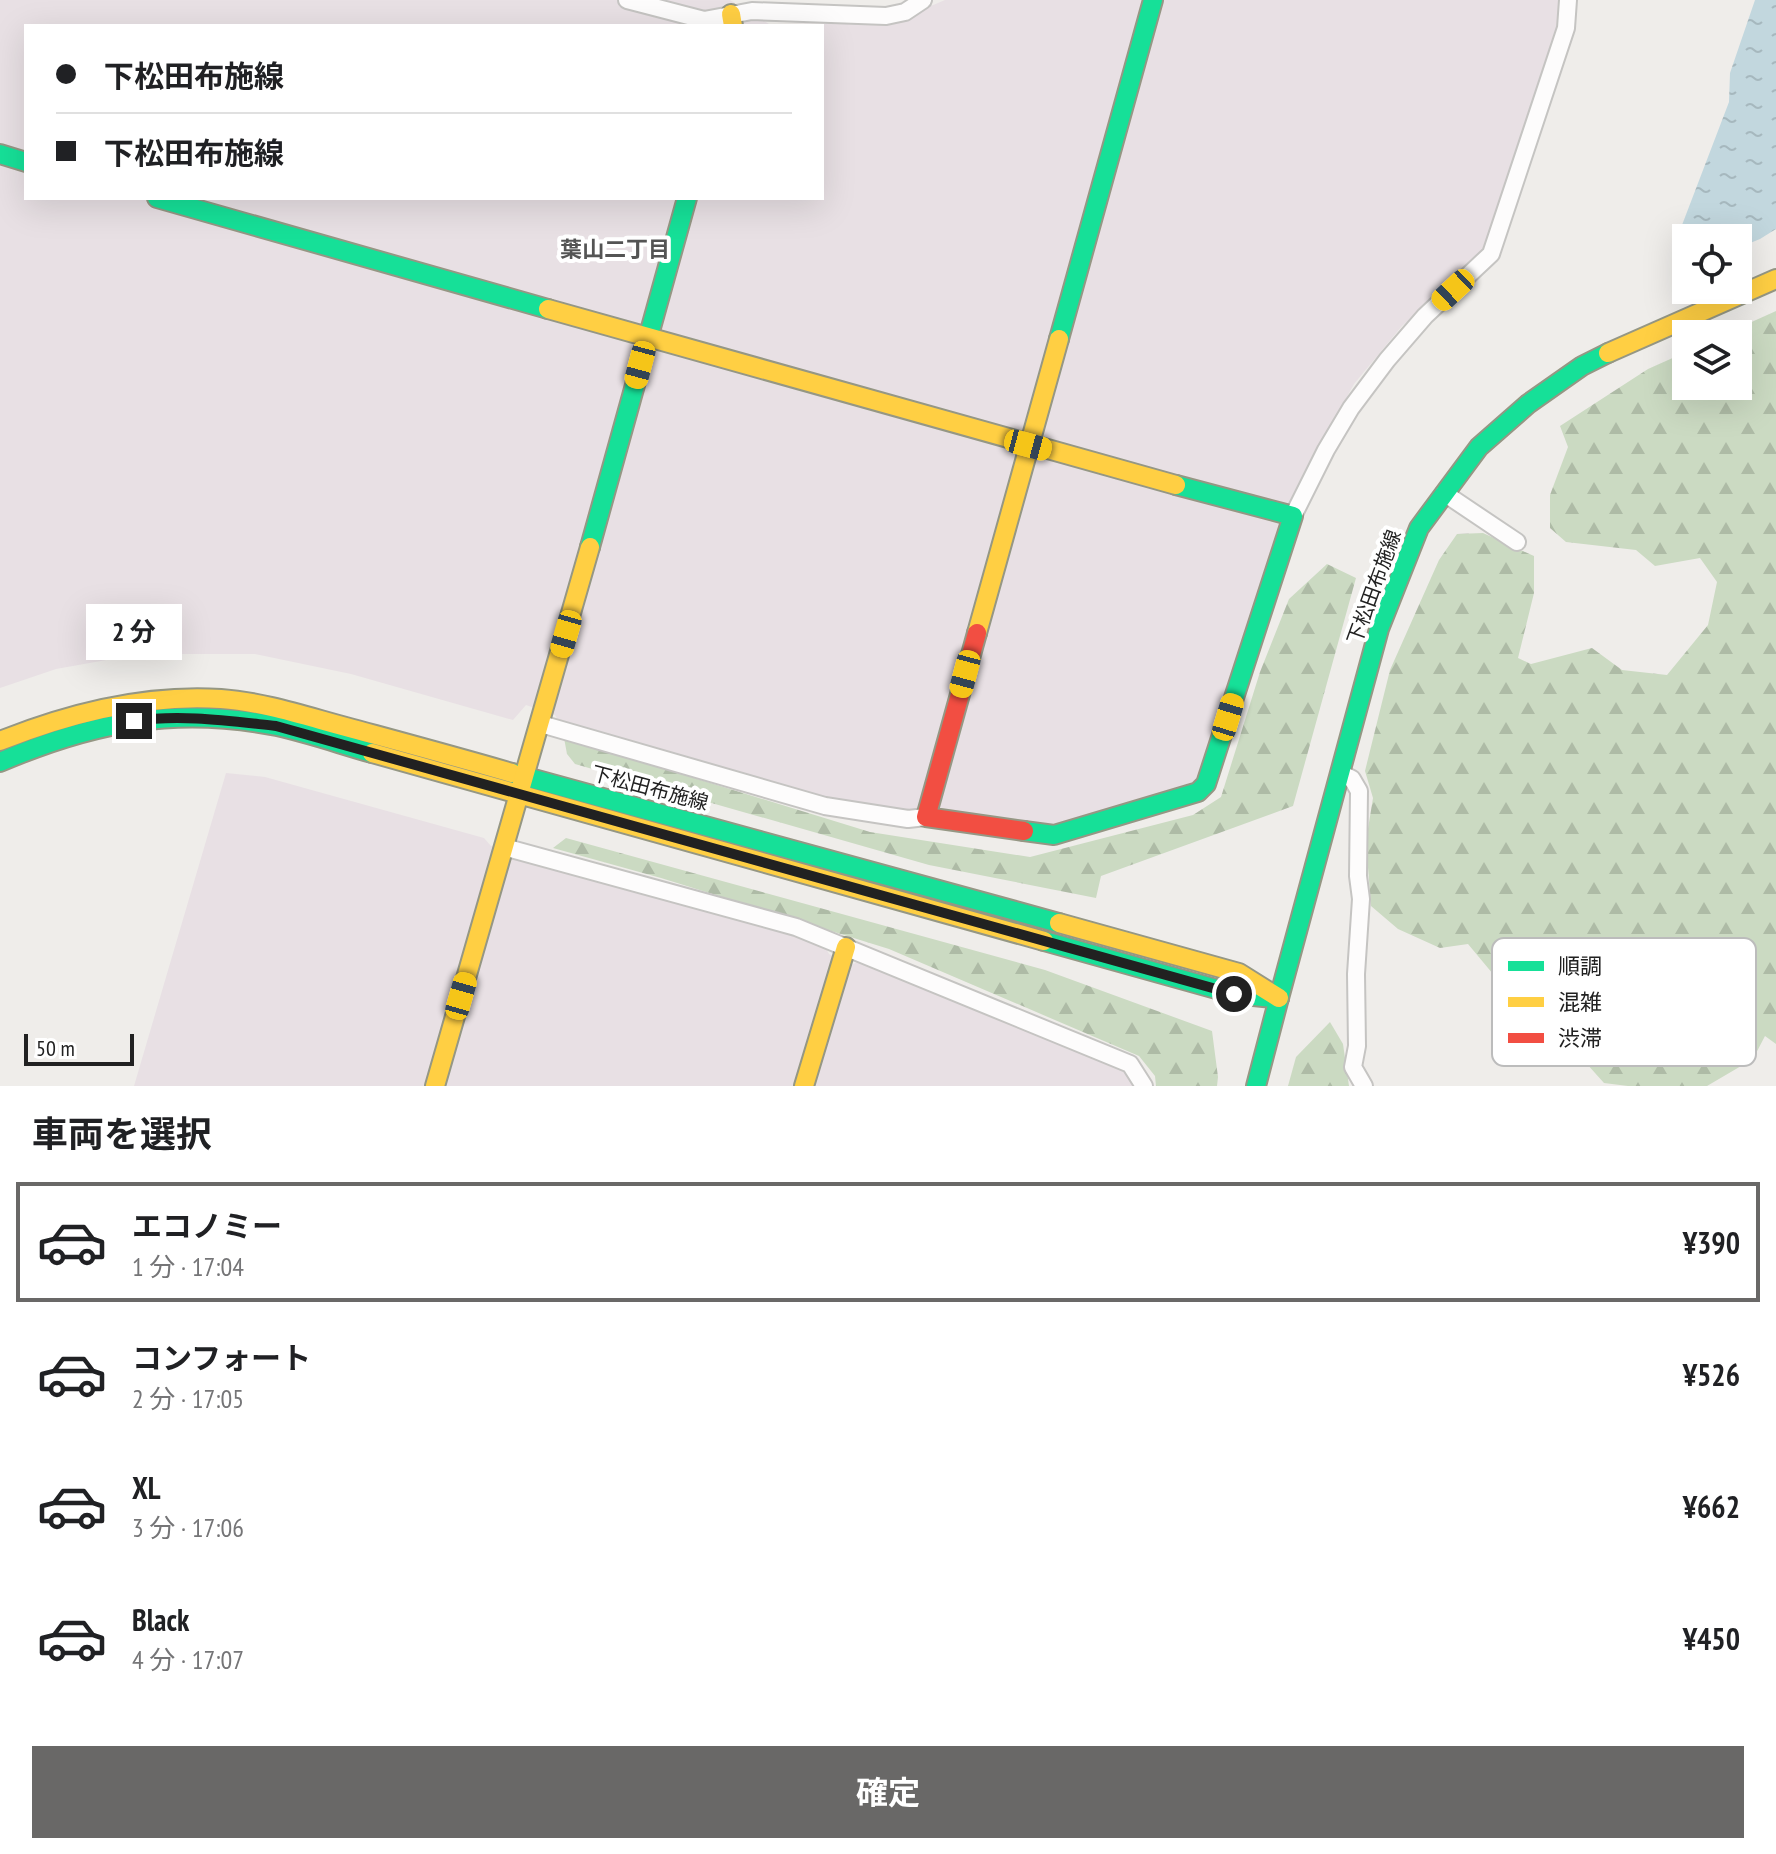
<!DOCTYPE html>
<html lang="ja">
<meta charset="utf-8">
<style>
body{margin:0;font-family:"PT Sans Narrow","Noto Sans JP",sans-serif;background:#f2f2f2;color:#202124;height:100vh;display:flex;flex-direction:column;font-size:30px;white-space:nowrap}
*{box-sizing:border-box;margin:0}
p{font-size:26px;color:#757577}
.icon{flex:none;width:44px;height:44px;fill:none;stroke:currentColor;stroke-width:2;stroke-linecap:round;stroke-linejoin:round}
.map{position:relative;height:1086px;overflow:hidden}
.sheet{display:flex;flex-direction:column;background:#fff;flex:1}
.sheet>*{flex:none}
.hud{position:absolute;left:24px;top:24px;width:800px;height:176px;border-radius:0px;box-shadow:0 8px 32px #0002;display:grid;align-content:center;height:176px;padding:0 32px;background:#fff}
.controls{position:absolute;left:1672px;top:224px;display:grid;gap:16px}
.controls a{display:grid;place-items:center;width:80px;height:80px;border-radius:0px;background:#fff;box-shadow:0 8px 32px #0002;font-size:40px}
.scale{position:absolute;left:24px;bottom:20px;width:110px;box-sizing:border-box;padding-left:8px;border:4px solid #212121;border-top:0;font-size:22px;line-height:28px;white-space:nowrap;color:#212121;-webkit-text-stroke:6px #fff;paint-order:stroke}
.end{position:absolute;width:36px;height:36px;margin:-18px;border:10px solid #212121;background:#fff;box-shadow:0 0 0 4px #fff}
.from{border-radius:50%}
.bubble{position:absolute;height:56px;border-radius:0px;background:#fff;box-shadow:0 8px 32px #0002;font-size:26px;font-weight:700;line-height:56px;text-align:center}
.car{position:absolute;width:24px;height:48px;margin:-24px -12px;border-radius:10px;box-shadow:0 0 6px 2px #0007;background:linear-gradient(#f5c518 24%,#345 0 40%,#f5c518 0 76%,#345 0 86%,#f5c518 0)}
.hud b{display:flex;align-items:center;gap:28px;height:76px;font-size:30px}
.hud b+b{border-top:2px solid #e0e0e0}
.hud i{width:20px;height:20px;background:#202124}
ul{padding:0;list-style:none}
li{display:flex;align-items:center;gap:24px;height:120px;margin:0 16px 12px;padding:0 16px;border:4px solid transparent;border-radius:0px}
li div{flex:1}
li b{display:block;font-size:30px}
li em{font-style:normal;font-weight:700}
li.active{border-color:#696867}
li>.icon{width:72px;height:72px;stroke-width:1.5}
h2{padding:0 32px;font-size:36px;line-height:96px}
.primary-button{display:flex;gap:16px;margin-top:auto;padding:16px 32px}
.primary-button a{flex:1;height:92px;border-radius:0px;background:#696867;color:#fff;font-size:32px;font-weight:700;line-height:92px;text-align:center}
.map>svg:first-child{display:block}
.industrial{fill:#e8e0e4;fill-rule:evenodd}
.forest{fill:url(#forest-firs)}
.water{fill:url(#water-ripples)}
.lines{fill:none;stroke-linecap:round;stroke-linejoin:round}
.street-casing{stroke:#c5c4c2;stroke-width:20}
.fast-casing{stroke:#959784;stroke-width:22}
.slow-casing{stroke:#959784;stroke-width:22}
.jam-casing{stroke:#959784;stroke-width:22}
.street{stroke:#fdfcfc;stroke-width:16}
.fast{stroke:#16e098;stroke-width:18}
.slow{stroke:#ffcf43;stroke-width:18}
.jam{stroke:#f24e42;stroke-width:18}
.route{stroke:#212121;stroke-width:10}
.labels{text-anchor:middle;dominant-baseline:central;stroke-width:8;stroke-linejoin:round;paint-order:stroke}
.street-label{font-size:20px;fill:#212121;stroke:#fff}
.neighbourhood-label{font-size:22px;font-weight:bold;fill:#545454;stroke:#fff}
.key{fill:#fff;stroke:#bcbcbc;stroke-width:2}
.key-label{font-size:22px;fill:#212121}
</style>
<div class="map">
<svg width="1776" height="1086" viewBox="0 0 1776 1086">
<defs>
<pattern id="forest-firs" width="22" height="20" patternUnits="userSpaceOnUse" patternTransform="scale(2)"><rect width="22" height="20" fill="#cbdac2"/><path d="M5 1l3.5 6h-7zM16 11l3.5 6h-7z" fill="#aebba6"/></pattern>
<pattern id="water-ripples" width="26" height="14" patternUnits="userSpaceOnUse" patternTransform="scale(2)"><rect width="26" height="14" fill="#c2d7de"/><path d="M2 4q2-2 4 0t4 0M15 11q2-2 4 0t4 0" fill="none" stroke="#a6b8be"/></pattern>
</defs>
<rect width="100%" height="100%" fill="#efedea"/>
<!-- industrial -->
<g class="industrial">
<path d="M0 0H730L769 24 891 23 945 0H1560L1557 25 1523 138 1481 257 1402 326 1354 384 1304 475 1279 538 1202 779 1046 831 912 815 759 782 560 724 555 715 526 705 513 720 351 674 255 654H140L56 669 0 688ZM26 26H822V198H26Z"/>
<polygon points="226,773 265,777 484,838 491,846 523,855 823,943 829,954 851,965 864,959 1127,1068 1142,1086 134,1086"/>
</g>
<!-- forest -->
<g class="forest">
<polygon points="1776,311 1776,1044 1765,1036 1753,1059 1707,1086 1628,1086 1604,1083 1525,995 1498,980 1468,944 1440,948 1398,929 1371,906 1366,841 1373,798 1365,771 1390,670 1439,560 1457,534 1483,533 1534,556 1534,593 1518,658 1531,664 1592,648 1622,670 1667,675 1708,625 1717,582 1700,558 1655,566 1636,550 1566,542 1550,528 1550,495 1568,447 1560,426 1648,369 1686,352 1686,386 1738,386 1738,334 1725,334"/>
<polygon points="1327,564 1356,578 1293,806 1101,876 1096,898 929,865 575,764 567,754 564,738 870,832 1030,857 1193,815 1221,797 1260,672 1289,599"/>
<polygon points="566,838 1045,970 1212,1031 1218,1077 1217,1086 1156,1086 1155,1076 1139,1056 889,949 661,878 553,848"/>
<polygon points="1330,1022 1343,1044 1349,1086 1288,1086 1296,1057"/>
</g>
<!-- water -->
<polygon class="water" points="1755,0 1776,0 1776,229 1760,239 1738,248 1738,238 1686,238 1686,268 1684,269 1672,260 1674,246 1729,102 1730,73"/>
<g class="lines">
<!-- street casing -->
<g class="street-casing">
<g id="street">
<polyline points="627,0 704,20 752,11 886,16 905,12 923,0"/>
<polyline points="1444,493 1517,542"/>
<polyline points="1293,516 1326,450 1351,408 1387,360 1425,316 1491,254 1566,28 1568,0"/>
<polyline points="541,724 825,806 908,819 926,817"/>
<polyline points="1342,774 1352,779 1359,791 1358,876 1361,899 1356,974 1357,1046 1353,1067 1364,1086"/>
<polyline points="504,847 796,927 1130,1064 1144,1086"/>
</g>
</g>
<!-- fast casing -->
<g class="fast-casing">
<g id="fast">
<polyline points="0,154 26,162"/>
<polyline points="157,198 548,309"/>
<polyline points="1059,339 1153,0"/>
<polyline points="590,547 687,198"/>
<path d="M0 762C93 722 176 706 277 726 309 733 340 744 372 753"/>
<polyline points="512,773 1059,923"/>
<polyline points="1024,831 1054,835 1198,792 1206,784 1293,516 1176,485"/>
<polyline points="1044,941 1234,994 1273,998"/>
<polyline points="1279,998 1379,629 1419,528 1479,447 1528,404 1582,366 1608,353"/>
<polyline points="1256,1086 1279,998"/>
</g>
</g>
<!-- slow casing -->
<g class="slow-casing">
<g id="slow">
<polyline points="731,14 733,26"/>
<polyline points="548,309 1176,485"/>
<polyline points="1608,353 1776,279"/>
<polyline points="977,633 1059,339"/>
<path d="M0 741C70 713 144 694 221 699 263 702 305 716 346 727 401 742 457 757 512 773"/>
<polyline points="372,753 1044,941"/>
<polyline points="1059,923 1239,973 1279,998"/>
<polyline points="435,1086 590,547"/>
<polyline points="804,1086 846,947"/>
</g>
</g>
<!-- jam casing -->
<g class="jam-casing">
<polyline id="jam" points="977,633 926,817 1024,831"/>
</g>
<!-- street -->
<use href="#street" class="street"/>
<!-- fast -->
<use href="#fast" class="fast"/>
<!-- slow -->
<use href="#slow" class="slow"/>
<!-- jam -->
<use href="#jam" class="jam"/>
</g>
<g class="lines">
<!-- route -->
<path class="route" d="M134 721C181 714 229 721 276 726L1234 994"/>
</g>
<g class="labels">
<!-- street labels -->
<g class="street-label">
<text transform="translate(1374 587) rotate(-70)">下松田布施線</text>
<text transform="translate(650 788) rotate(15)">下松田布施線</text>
</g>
<!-- neighbourhood labels -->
<g class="neighbourhood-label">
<text x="615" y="249">葉山二丁目</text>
</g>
</g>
<!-- legend -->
<rect x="1492" y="938" width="264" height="128" rx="12" class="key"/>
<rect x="1508" y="961" width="36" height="10" fill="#16e098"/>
<rect x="1508" y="997" width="36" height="10" fill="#ffcf43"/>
<rect x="1508" y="1033" width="36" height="10" fill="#f24e42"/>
<g class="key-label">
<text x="1558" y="974">順調</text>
<text x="1558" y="1010">混雑</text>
<text x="1558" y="1046">渋滞</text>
</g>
</svg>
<div class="controls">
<a><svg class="icon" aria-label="locate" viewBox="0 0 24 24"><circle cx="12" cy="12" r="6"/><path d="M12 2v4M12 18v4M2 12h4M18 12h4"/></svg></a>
<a><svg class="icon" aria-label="layers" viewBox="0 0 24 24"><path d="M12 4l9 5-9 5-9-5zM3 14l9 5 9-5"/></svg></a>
</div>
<div class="scale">50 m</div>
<i class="end from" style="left:1234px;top:994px"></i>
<i class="end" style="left:134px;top:721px"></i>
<div class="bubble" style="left:86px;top:604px;width:96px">2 分</div>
<i class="car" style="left:1453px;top:290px;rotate:227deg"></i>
<i class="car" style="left:640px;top:365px;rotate:195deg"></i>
<i class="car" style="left:1028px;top:445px;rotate:105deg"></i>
<i class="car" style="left:566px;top:634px;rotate:196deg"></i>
<i class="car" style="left:965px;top:674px;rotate:195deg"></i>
<i class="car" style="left:1228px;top:717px;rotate:17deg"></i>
<i class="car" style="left:461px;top:996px;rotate:16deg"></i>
<div class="hud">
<b><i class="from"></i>下松田布施線</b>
<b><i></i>下松田布施線</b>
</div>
</div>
<section class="sheet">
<h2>車両を選択</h2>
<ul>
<li class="active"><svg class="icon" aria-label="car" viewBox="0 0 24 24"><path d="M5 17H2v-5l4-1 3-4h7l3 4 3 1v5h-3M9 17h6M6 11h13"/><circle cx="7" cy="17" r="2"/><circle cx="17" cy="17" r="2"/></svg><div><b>エコノミー</b><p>1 分 · 17:04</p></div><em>¥390</em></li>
<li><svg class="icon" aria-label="car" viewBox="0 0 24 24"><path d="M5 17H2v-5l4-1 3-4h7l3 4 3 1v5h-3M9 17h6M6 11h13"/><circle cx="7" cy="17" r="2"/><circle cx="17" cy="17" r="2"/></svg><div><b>コンフォート</b><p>2 分 · 17:05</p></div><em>¥526</em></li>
<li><svg class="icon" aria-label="car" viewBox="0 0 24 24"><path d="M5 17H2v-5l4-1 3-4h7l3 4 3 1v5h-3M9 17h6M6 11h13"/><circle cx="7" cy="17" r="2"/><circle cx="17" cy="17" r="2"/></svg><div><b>XL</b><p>3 分 · 17:06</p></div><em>¥662</em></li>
<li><svg class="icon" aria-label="car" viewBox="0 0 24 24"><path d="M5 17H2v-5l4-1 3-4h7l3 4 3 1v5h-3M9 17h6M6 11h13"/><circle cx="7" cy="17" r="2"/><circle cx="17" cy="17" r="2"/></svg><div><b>Black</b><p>4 分 · 17:07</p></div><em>¥450</em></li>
</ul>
<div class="primary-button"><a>確定</a></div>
</section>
